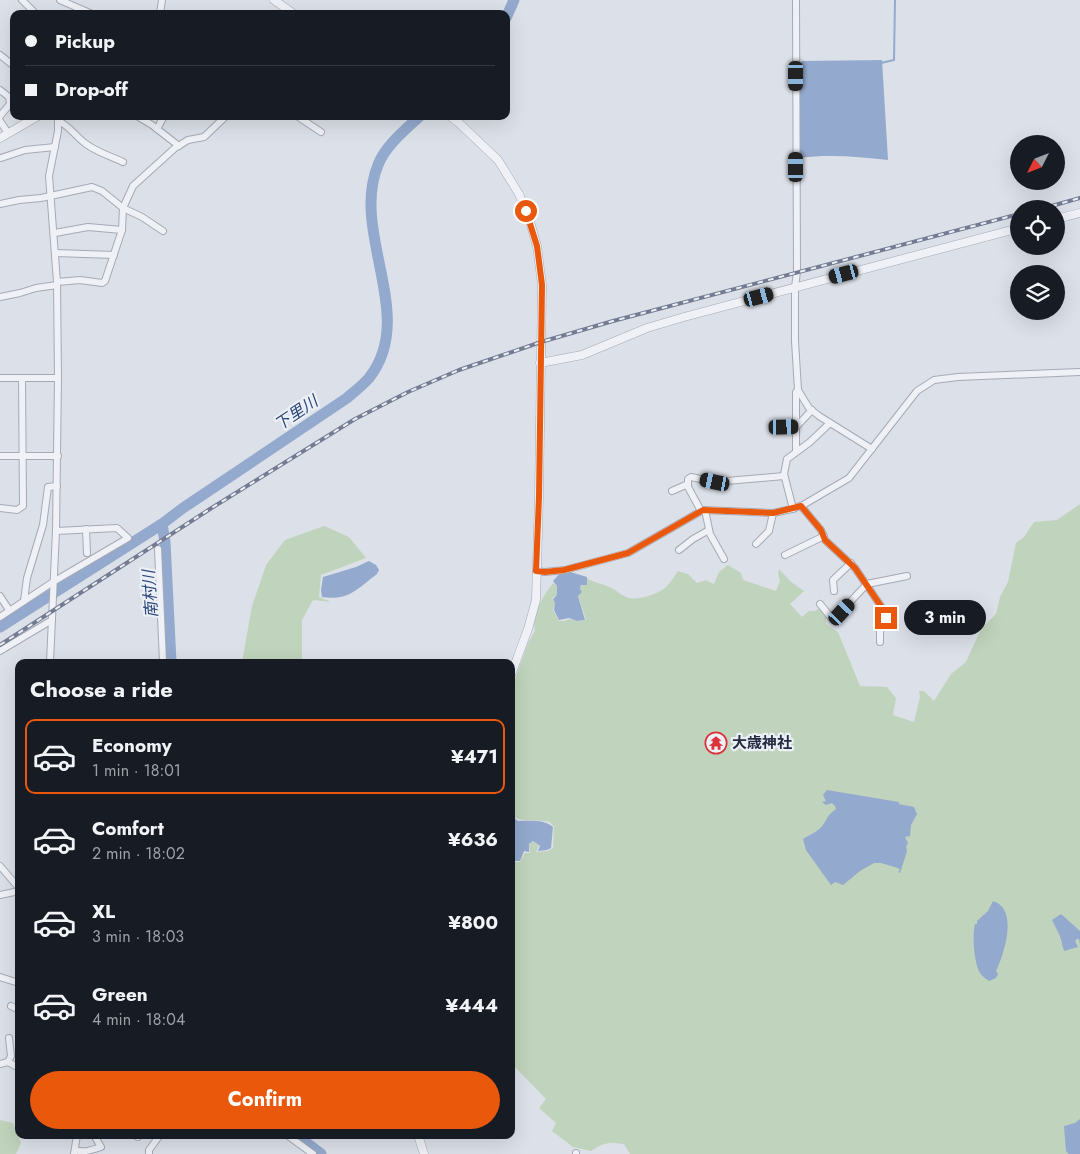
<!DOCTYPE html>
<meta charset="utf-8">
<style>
body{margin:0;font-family:Jost,"Noto Sans JP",sans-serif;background:#20242c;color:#f1f3f6;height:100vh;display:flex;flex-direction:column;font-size:19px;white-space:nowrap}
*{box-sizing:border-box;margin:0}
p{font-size:16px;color:#9ea1a6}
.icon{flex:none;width:28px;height:28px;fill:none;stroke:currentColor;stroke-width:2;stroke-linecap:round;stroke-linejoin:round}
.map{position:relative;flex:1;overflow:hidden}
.drawer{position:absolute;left:15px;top:659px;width:500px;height:480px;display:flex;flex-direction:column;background:#171b24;border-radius:10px;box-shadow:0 5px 20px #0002}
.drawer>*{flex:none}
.banner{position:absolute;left:10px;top:10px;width:500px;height:110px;border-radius:10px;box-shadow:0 5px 20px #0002;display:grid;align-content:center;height:110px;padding:0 15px;background:#171b24}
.needle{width:32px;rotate:228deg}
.fabs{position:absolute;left:1010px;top:135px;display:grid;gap:10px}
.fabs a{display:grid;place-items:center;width:55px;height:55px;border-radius:50%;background:#171b24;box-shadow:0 5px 20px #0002;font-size:25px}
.end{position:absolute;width:22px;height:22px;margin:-11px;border:6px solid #ea580c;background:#fff;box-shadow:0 0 0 2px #fff}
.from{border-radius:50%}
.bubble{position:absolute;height:35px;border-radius:18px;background:#171b24;box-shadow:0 5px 20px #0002;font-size:16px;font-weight:700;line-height:35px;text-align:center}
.car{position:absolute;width:15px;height:30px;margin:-15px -8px;border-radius:6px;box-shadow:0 0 4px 1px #0007;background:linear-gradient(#222 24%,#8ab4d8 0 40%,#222 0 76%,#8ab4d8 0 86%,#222 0)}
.banner b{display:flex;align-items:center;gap:18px;height:48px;font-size:19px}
.banner b+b{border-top:1px solid #363941}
.banner i{width:12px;height:12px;background:#f1f3f6}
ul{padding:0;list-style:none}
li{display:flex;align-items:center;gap:15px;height:75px;margin:0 10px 8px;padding:0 5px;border:2px solid transparent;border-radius:10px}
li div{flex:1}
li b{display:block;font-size:19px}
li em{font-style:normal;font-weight:700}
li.on{border-color:#ea580c}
li>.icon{width:45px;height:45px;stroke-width:1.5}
h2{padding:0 15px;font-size:22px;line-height:60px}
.cta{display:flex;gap:10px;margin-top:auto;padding:10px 15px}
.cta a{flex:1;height:58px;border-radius:30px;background:#ea580c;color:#fff;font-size:20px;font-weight:700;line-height:58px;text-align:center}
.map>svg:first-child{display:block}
.green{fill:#c0d3bc}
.water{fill:#93a9cd}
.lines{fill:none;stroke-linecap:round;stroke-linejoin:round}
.stream{stroke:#93a9cd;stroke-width:2}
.river{stroke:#93a9cd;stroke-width:11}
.minor-casing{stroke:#a5aab6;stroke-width:8}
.tertiary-casing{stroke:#a5aab6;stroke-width:9}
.minor{stroke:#eff1f6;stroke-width:6}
.tertiary{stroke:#eff1f6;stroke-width:8}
.rail-casing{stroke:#747c93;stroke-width:4}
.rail{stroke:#ebeff6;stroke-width:2;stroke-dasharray:5.5;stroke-linecap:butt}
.route{stroke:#ea580c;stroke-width:6}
.labels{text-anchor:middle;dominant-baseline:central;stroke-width:4.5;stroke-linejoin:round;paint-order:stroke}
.poi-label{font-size:15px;font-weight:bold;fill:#242b40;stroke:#ebeff6;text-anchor:start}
.water-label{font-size:16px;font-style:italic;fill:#2a4578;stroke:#ebeff6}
</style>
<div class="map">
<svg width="1080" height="1154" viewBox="0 0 1080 1154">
<rect width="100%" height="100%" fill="#dce0e8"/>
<!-- green -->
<g class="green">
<path d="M1080 504V1154H630L624 1144C609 1142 604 1142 591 1151L573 1147 552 1131 556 1123 539 1108 546 1099 511 1063V862H520L525 853H530L529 845 533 841 539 846 536 852 548 851 553 848 554 827 550 822C538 819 520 823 511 815V691L528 643 535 631C531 615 544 595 553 583L557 586V595L552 598 555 603 553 610 559 621H565L569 619 577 621 586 620 578 595 582 592 580 589 582 585H587V578C594 583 601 583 609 587 617 590 621 596 629 598 639 600 659 594 666 587 671 582 674 577 678 571L688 574 697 583 706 580 714 584 719 572 728 565 741 573 743 580 776 591 780 581 778 574 779 569 791 582 804 591 790 604 802 617 809 611H815L820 608 826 616V624L838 632 860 686 887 687 896 698 893 715 914 722 920 697 919 691H924L934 701 951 674 966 662 981 629 996 614 1000 597 1008 582 1016 543 1024 537 1034 522 1057 520Z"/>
<polygon points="324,526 349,537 366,558 321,575 319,597 331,602 313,600 302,620 302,662 242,662 252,606 266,565 285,540"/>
<polygon points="0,1120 13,1123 21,1143 16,1154 0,1154"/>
</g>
<!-- water -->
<g class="water">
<path d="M882 60 888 160C859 157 830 154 800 158L797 69 802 61Z"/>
<path d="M369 561 376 565 379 570 377 574C357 589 349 601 322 597L321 590 323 577 356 567Z"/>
<polygon points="567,571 587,577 587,585 581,585 580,589 582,592 578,596 585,620 577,621 569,618 559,620 554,610 555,603 553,599 557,595 557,586 553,581 561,572"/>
<path d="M827 790 899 802V804L914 807 917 814 911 825 910 836 905 837 908 843 906 847 907 851 900 873 898 872 900 870 898 868 881 863H874L860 871 843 885 835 882 831 885 806 850 803 839C809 835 818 832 823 825 829 816 827 816 836 809L835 806 832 803 826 805 822 802 826 801 823 795Z"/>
<path d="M511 816 518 821C529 821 544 819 553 827L551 848 547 850 538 851 540 846 533 841 529 844V852L524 851 520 861H511Z"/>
<path d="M993 901C1019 909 1004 954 996 971L998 974 996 978 989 981C986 979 982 976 980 973 974 963 972 936 975 924H977V921L988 911Z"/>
<polygon points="1061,914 1080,931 1080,945 1079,939 1077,939 1075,941 1078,947 1064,951 1060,936 1052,920"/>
<polygon points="1080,1119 1080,1154 1069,1154 1066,1151 1064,1126 1075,1123"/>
</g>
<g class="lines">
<!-- stream -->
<polyline class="stream" points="881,63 894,60 895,0"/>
<!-- river -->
<g class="river">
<polyline points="506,18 514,0"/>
<polyline points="162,524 165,542 171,662"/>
<path d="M0 627 162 524 183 508 347 398C354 392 363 385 369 378 418 316 350 233 378 165 385 146 405 130 420 116"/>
<polyline points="296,1135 321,1154"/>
</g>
<!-- minor casing -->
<g class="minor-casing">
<g id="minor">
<polyline points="22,0 36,14"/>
<polyline points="60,0 92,14"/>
<polyline points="796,0 797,272 795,287 795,341 798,390 809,408 819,416 872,449"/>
<polyline points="160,14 162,0"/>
<polyline points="0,55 14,66"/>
<polyline points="0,90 9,97 10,104 0,116"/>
<polyline points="137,116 152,125 179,146"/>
<polyline points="297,116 321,132"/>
<polyline points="0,121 8,133"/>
<path d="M58 121C69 125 76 137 86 144 97 152 110 156 123 162"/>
<polyline points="157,129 164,116"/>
<polyline points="1,158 25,150 55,147"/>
<polyline points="0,204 19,200 41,198 92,187 102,191 123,208 142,217 163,231"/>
<polyline points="55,233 88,227 122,230"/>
<polyline points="55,253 114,255"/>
<polyline points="57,282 80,280 102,283 105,281 122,230 123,208 133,186 175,148 188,140 204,137 226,116"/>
<polyline points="0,297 20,293 36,288 57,285"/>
<polyline points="0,378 58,378"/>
<polyline points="774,427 796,427 812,410"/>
<polyline points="796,451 796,392 798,390"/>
<polyline points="0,456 58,456"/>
<polyline points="672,491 688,484"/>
<polyline points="801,506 821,530 825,540 855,568 887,615 880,631 880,642"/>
<polyline points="0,508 17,510 23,506 22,378"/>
<polyline points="793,509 784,474 787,459 810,442 830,423"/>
<polyline points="705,510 710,534 724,559"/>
<polyline points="701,511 688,487 688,479 691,477 715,482 784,476"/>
<polyline points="86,529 87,553"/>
<polyline points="756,544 769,531 773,513"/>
<polyline points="158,549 163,662"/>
<polyline points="679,550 693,539 709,530"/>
<polyline points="785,555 824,536"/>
<polyline points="536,571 545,572 565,570 628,553 703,510 773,513 792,509 803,505 849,478 917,391 934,380 958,377 1080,372"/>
<polyline points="834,591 833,580 851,563"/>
<polyline points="0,596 9,610"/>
<polyline points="24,601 27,578 43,525 48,487 57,486"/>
<polyline points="820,604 833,620 867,584 907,576"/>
<polyline points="0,617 53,582 128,538 117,528 56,531"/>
<polyline points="0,651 52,620"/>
<polyline points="50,662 56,531 58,378 57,282 49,176 58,131 58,116"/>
<polyline points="0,866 19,888"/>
<polyline points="0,895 19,891"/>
<polyline points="0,977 19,983"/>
<polyline points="11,1006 19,1010"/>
<polyline points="8,1062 19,1068"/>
<polyline points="0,1064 8,1062 11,1056 9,1038"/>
<polyline points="134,1135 138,1137 140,1135"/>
<polyline points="287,1135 313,1154"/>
<path d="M75 1150C84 1153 92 1150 101 1147L94 1135"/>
<polyline points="74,1154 77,1135"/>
<polyline points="149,1154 149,1150 160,1135"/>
<polyline points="576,1154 576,1153"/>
</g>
</g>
<!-- tertiary casing -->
<g class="tertiary-casing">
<g id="tertiary">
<polyline points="274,0 294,14"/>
<polyline points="450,116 459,123 498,160 519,194 531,225 537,246 542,285 539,497 536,600 528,629 511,675"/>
<polyline points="0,138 38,116"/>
<polyline points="1056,219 1080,213"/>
<polyline points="540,363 582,355 647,328 684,317 1019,228"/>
<polyline points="418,1135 424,1154"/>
</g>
</g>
<!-- minor -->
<use href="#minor" class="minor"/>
<!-- tertiary -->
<use href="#tertiary" class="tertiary"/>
<!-- rail casing -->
<g class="rail-casing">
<g id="rail">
<polyline points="1041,209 1080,198"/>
<polyline points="0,645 210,509 355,419 408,392 459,370 541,342 613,321 1019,214"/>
</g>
</g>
<!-- rail -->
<use href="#rail" class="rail"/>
</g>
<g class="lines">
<!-- route -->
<polyline class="route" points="526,211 537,246 542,285 539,497 536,571 545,572 564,570 628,553 703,510 773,513 801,506 821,530 825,540 855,568 887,615 886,618"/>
</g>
<!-- icons -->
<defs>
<g id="temple-ring" transform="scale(1.125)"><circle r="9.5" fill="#ebeff6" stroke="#dc323a" stroke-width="1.5"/><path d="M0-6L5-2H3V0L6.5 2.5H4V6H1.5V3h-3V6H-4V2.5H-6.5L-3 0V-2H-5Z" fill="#dc323a"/></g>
</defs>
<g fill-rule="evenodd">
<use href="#temple-ring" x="716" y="743"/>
</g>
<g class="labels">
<!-- poi labels -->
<g class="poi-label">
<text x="732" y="743">大歳神社</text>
</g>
<!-- water labels -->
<g class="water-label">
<text transform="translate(296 413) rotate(-34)">下里川</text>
<text transform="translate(150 594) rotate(-94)">南村川</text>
</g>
</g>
</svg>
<div class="fabs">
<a><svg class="needle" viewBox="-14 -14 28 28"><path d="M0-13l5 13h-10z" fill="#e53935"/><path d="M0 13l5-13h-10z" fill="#9ea1a6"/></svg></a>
<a><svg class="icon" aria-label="locate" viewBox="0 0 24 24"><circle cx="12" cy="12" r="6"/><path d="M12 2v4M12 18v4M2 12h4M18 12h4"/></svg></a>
<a><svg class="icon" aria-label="layers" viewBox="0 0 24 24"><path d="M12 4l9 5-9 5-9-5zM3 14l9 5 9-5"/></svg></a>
</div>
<i class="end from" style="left:526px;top:211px"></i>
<i class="end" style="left:886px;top:618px"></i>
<div class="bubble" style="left:904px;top:600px;width:82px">3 min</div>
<i class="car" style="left:796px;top:76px;rotate:180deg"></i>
<i class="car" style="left:796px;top:167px;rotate:0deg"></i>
<i class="car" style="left:844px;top:274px;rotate:255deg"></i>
<i class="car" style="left:759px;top:297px;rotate:75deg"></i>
<i class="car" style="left:784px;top:427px;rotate:89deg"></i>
<i class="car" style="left:715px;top:482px;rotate:282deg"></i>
<i class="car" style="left:842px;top:612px;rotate:43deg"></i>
<div class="banner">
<b><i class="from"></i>Pickup</b>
<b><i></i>Drop-off</b>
</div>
<section class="drawer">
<h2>Choose a ride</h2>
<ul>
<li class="on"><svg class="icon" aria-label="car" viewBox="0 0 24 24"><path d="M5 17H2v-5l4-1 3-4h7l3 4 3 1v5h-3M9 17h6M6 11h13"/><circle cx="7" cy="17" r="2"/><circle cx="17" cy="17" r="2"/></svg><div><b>Economy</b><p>1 min · 18:01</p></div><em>¥471</em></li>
<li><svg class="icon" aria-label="car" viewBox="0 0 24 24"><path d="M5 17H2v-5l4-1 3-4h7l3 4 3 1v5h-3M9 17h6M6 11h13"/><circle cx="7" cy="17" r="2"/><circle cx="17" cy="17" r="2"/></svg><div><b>Comfort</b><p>2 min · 18:02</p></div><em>¥636</em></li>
<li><svg class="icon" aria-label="car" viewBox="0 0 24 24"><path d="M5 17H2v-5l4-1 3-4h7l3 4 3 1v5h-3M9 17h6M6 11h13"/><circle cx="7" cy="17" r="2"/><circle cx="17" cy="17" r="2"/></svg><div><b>XL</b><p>3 min · 18:03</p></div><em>¥800</em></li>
<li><svg class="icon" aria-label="car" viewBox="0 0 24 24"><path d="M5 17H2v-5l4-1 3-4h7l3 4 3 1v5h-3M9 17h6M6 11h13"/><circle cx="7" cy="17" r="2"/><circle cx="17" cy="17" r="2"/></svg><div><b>Green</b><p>4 min · 18:04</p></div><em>¥444</em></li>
</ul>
<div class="cta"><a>Confirm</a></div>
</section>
</div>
